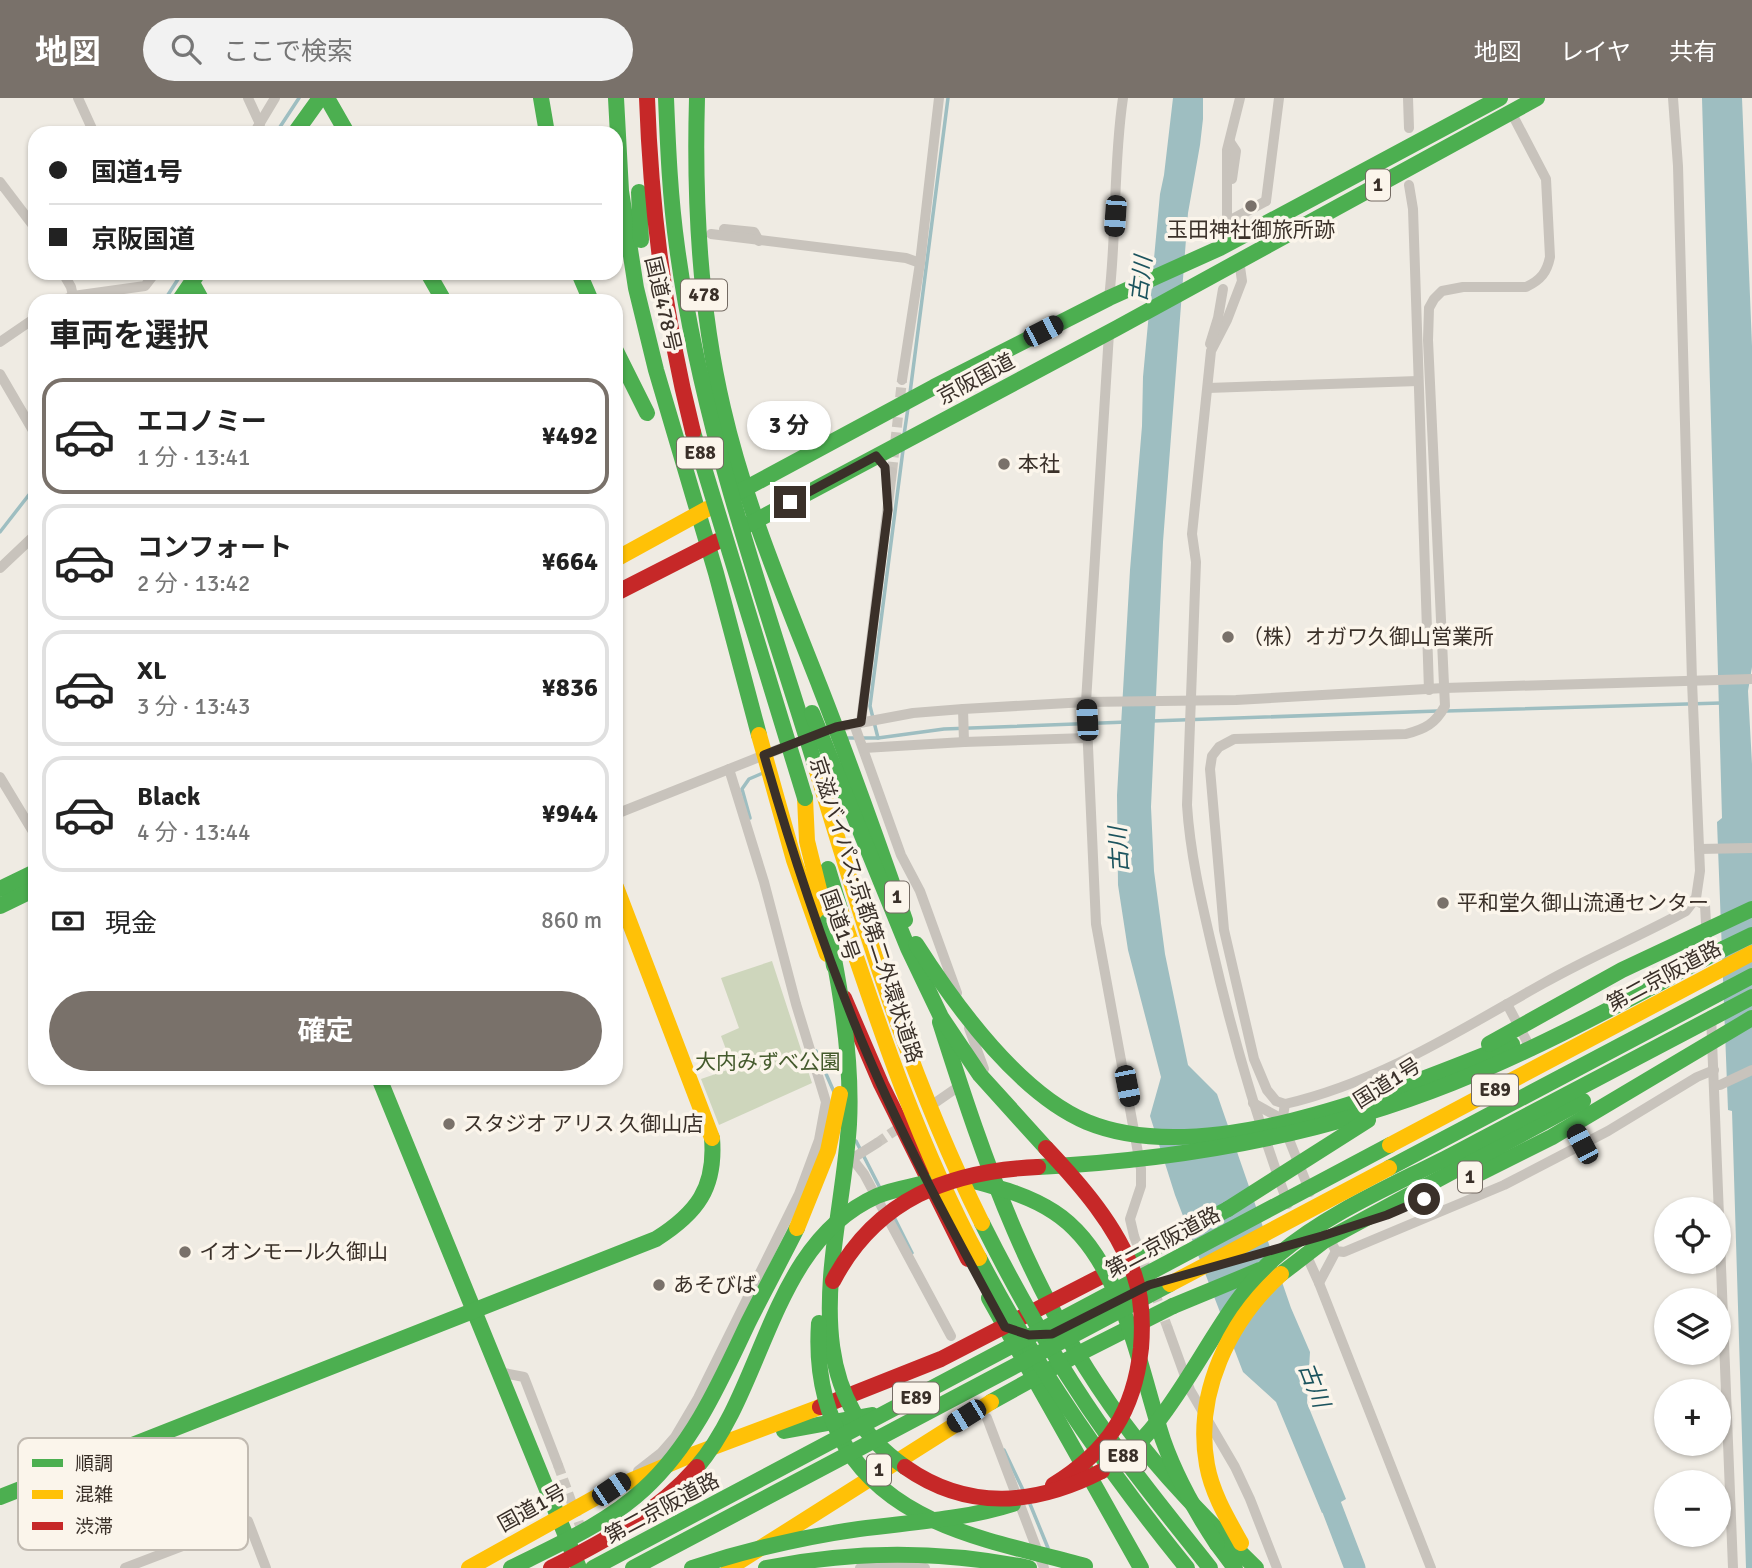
<!DOCTYPE html>
<html lang="ja">
<meta charset="utf-8">
<style>
body{margin:0;font-family:Signika,"Noto Sans JP",sans-serif;background:#f2f2f2;color:#222;height:100vh;display:flex;flex-direction:column;font-size:26px;white-space:nowrap}
*{box-sizing:border-box;margin:0}
p{font-size:23px;color:#767676}
.icon{flex:none;width:38px;height:38px;fill:none;stroke:currentColor;stroke-width:2;stroke-linecap:round;stroke-linejoin:round}
.map{position:relative;flex:1;overflow:hidden}
.sheet{position:absolute;left:28px;top:196px;width:595px;height:791px;display:flex;flex-direction:column;background:#fff;border-radius:21px;box-shadow:0 2px 5px #0004}
.sheet>*{flex:none}
.guide{position:absolute;left:28px;top:28px;width:595px;height:154px;border-radius:21px;box-shadow:0 2px 5px #0004;display:grid;align-content:center;height:154px;padding:0 21px;background:#fff}
.fabs{position:absolute;left:1654px;top:1099px;display:grid;gap:14px}
.fabs a{display:grid;place-items:center;width:77px;height:77px;border-radius:50%;background:#fff;box-shadow:0 2px 5px #0004;font-size:35px}
.end{position:absolute;width:32px;height:32px;margin:-16px;border:9px solid #3a3029;background:#fff;box-shadow:0 0 0 4px #fff}
.from{border-radius:50%}
.bubble{position:absolute;height:49px;border-radius:24px;background:#fff;box-shadow:0 2px 5px #0004;font-size:23px;font-weight:700;line-height:49px;text-align:center}
.car{position:absolute;width:21px;height:42px;margin:-21px -10px;border-radius:9px;box-shadow:0 0 5px 2px #0007;background:linear-gradient(#222 24%,#8ab4d8 0 40%,#222 0 76%,#8ab4d8 0 86%,#222 0)}
.guide b{display:flex;align-items:center;gap:24px;height:66px;font-size:26px}
.guide b+b{border-top:2px solid #e0e0e0}
.guide i{width:18px;height:18px;background:#222}
ul{padding:0;list-style:none}
li{display:flex;align-items:center;gap:21px;height:116px;margin:0 14px 10px;padding:0 7px;border:4px solid #e0e0e0;border-radius:21px}
li div{flex:1}
li b{display:block;font-size:26px}
li em{font-style:normal;font-weight:700}
li.selected{border-color:#79716a}
li>.icon{width:63px;height:63px;stroke-width:1.5}
h2{padding:0 21px;font-size:32px;line-height:84px}
.pay{display:flex;align-items:center;gap:18px;height:77px;padding:0 21px;font-size:26px}
.pay p{margin-inline-start:auto}
.button{display:flex;gap:14px;margin-top:auto;padding:14px 21px}
.button a{flex:1;height:80px;border-radius:42px;background:#79716a;color:#fff;font-size:28px;font-weight:700;line-height:80px;text-align:center}
header{display:flex;align-items:center;gap:42px;box-sizing:border-box;height:98px;padding:0 35px;background:#79716a;color:#fff}
header strong{font-size:33px}
nav{display:flex;gap:38px;margin-inline-start:auto;font-size:24px}
.search{width:490px;height:63px;background:#f2f2f2;display:flex;align-items:center;gap:18px;box-sizing:border-box;padding:0 24px;border-radius:38px;color:#767676;font-size:26px}
.map>svg:first-child{display:block}
.green{fill:#ced6bc}
.water{fill:#9ebec1}
.lines{fill:none;stroke-linecap:round;stroke-linejoin:round}
.stream{stroke:#9ebec1;stroke-width:3.5}
.river{stroke:#9ebec1;stroke-width:21}
.street-tunnel{stroke:#cbc6be;stroke-width:10;stroke-dasharray:10 5;stroke-linecap:butt}
.street{stroke:#c8c3bc;stroke-width:10}
.fast{stroke:#4caf50;stroke-width:16}
.slow{stroke:#ffc107;stroke-width:16}
.jam{stroke:#c62828;stroke-width:16}
.fast-bridge{stroke:#4caf50;stroke-width:16}
.slow-bridge{stroke:#ffc107;stroke-width:16}
.jam-bridge{stroke:#c62828;stroke-width:16}
.route{stroke:#3a3029;stroke-width:9}
.poi-dot{fill:#79716a;stroke:#fbf5eb;stroke-width:2.5}
.labels{text-anchor:middle;dominant-baseline:central;stroke-width:7;stroke-linejoin:round;paint-order:stroke}
.shield{fill:#fbf5eb;stroke:#746b63;stroke-width:2}
.shield-label{font-size:19px;font-weight:bold;fill:#3a3029}
.poi-label{font-size:21px;fill:#3a3029;stroke:#fbf5eb;text-anchor:start}
.street-label{font-size:21px;fill:#3a3029;stroke:#fbf5eb}
.park-label{font-size:21px;fill:#445a2c;stroke:#fbf5eb}
.water-label{font-size:23px;font-style:italic;fill:#1c545e;stroke:#fbf5eb}
.key{fill:#fbf5eb;stroke:#c1bab1;stroke-width:2}
.key-label{font-size:19px;fill:#3a3029}
</style>
<header>
<strong>地図</strong>
<div class="search"><svg class="icon" aria-label="search" viewBox="0 0 24 24"><circle cx="10" cy="10" r="6"/><path d="M15 15l6 6"/></svg>ここで検索</div>
<nav><a>地図</a><a>レイヤ</a><a>共有</a></nav>
</header>
<div class="map">
<svg width="1752" height="1470" viewBox="0 0 1752 1470">
<rect width="100%" height="100%" fill="#efebe3"/>
<!-- green -->
<polygon class="green" points="772,863 812,985 719,1027 701,981 733,970 721,938 739,930 721,880"/>
<!-- water -->
<g class="water">
<polygon points="1173,0 1203,0 1203,21 1200,47 1188,115 1163,444 1151,709 1154,773 1165,856 1188,967 1217,996 1291,1210 1310,1254 1307,1305 1346,1401 1322,1415 1276,1304 1243,1274 1175,1097 1150,1018 1161,979 1128,852 1118,787 1117,697 1130,472 1142,328 1143,279 1160,96 1164,77"/>
<polygon points="1702,0 1742,0 1752,248 1752,569 1748,593 1752,666 1752,1470 1746,1470 1732,1013 1728,1012 1717,724 1722,720"/>
</g>
<g class="lines">
<!-- stream -->
<g class="stream">
<polyline points="276,35 299,0"/>
<polyline points="164,203 182,175"/>
<polyline points="910,295 948,0"/>
<polyline points="904,337 908,310"/>
<polyline points="0,434 35,389"/>
<polyline points="1446,613 1721,605"/>
<polyline points="1152,623 1438,613"/>
<polyline points="848,640 878,640 944,631 1127,624"/>
<polyline points="878,640 870,608 903,352"/>
<polyline points="750,720 742,691 749,681 763,675"/>
<polyline points="816,953 834,994"/>
<polyline points="856,1043 881,1092"/>
<polyline points="895,1121 912,1155"/>
<polyline points="1004,1352 1023,1392"/>
<polyline points="1030,1406 1048,1450"/>
</g>
<!-- river -->
<polyline class="river" points="1322,1384 1355,1470"/>
<!-- street-tunnel -->
<g class="street-tunnel">
<polyline points="892,374 902,282"/>
<polyline points="877,1045 903,1027"/>
<polyline points="1134,1138 1168,1231"/>
<polyline points="558,1367 583,1436"/>
</g>
<!-- street -->
<g class="street">
<polyline points="78,0 94,35"/>
<polyline points="248,0 260,26"/>
<polyline points="1240,0 1227,52 1227,124 1266,103"/>
<polyline points="1408,0 1409,30"/>
<polyline points="254,35 275,0"/>
<polyline points="1230,44 1236,53 1232,81"/>
<polyline points="0,84 35,130"/>
<polyline points="1409,87 1413,111 1429,592"/>
<polyline points="1266,103 1279,0"/>
<polyline points="724,131 754,134 759,143"/>
<polyline points="711,136 906,160 920,165"/>
<path d="M1239 162 1242 183 1227 222 1211 253 1192 436 1196 464 1187 707C1190 755 1201 802 1212 849 1232 936 1257 1022 1288 1106"/>
<polyline points="63,175 71,189 73,198"/>
<path d="M1109 200C1117 134 1113 66 1123 0"/>
<polyline points="61,203 73,198 145,188 155,175"/>
<polyline points="1109,235 1086,604 1096,826 1141,1071 1141,1088 1130,1121 1134,1138"/>
<polyline points="0,244 35,220"/>
<polyline points="1210,246 1218,220 1223,191"/>
<polyline points="0,276 35,336"/>
<polyline points="902,282 920,165 939,0"/>
<polyline points="1208,290 1418,283"/>
<polyline points="0,470 35,437"/>
<polyline points="963,611 964,644"/>
<polyline points="861,624 892,374"/>
<polyline points="854,626 901,757 920,793 957,895"/>
<polyline points="833,630 913,615 963,611 1086,604 1236,602 1444,590 1752,581"/>
<polyline points="864,650 964,644 1088,640"/>
<polyline points="0,679 35,737"/>
<polyline points="616,716 792,646"/>
<polyline points="1699,751 1752,750"/>
<polyline points="1694,802 1705,807 1708,862"/>
<polyline points="1507,906 1532,953"/>
<polyline points="1711,917 1733,1470"/>
<polyline points="969,930 984,971 981,972"/>
<polyline points="1715,987 1720,987 1752,972"/>
<polyline points="1253,1005 1282,1021"/>
<path d="M1285 1006 1276 1003 1267 992 1254 961 1224 832 1210 671 1212 658 1219 649 1234 641 1406 636C1425 631 1435 626 1445 608L1428 242 1429 210 1434 201 1442 193 1463 189H1526C1541 182 1547 174 1550 159L1546 81 1511 14"/>
<polyline points="929,1009 955,991"/>
<polyline points="847,1054 864,1076 951,1238"/>
<polyline points="853,1060 877,1045"/>
<path d="M1310 1094 1282 1024 1285 1006C1380 984 1460 932 1544 885 1590 859 1640 838 1686 813L1696 800 1700 773 1692 583 1678 68 1673 0"/>
<polyline points="1328,1139 1336,1153 1344,1154 1504,1087 1608,1033 1697,979 1714,972"/>
<polyline points="1305,1154 1319,1185 1431,1470"/>
<polyline points="1319,1185 1336,1153"/>
<polyline points="1168,1231 1190,1292 1235,1369 1250,1401 1277,1470"/>
<polyline points="499,1274 524,1279 558,1367"/>
<polyline points="987,1320 1044,1470"/>
<polyline points="638,1373 661,1355 675,1339 698,1300 799,1096 819,1042 826,1004 796,906 764,784 729,671"/>
<polyline points="125,1470 248,1423 266,1470"/>
<polyline points="860,1470 888,1467 925,1470"/>
</g>
<!-- fast -->
<g class="fast">
<polyline points="327,0 347,35"/>
<polyline points="541,0 547,35"/>
<polyline points="616,0 621,93 636,190 656,272 716,475 759,637"/>
<path d="M697 0C694 104 699 208 723 310 745 406 784 497 820 589 850 666 878 744 905 822"/>
<polyline points="295,35 320,0"/>
<polyline points="428,175 444,203"/>
<polyline points="579,175 591,203"/>
<polyline points="192,185 202,203"/>
<polyline points="179,203 198,175"/>
<polyline points="616,253 647,315"/>
<polyline points="737,395 934,289 1109,200 1220,150 1500,0"/>
<polyline points="744,429 1117,230 1537,0"/>
<polyline points="828,771 841,814"/>
<polyline points="0,791 35,774"/>
<polyline points="0,808 35,791"/>
<polyline points="1723,851 1752,837"/>
<path d="M940 924C986 1069 1031 1200 1123 1324 1162 1377 1209 1424 1256 1470"/>
<polyline points="379,980 579,1470"/>
<polyline points="1106,1176 1228,1111"/>
<polyline points="989,1200 1141,1470"/>
<polyline points="991,1304 1078,1256 1173,1208"/>
<polyline points="784,1333 872,1317"/>
<path d="M0 1399 656 1141C697 1115 716 1090 712 1040"/>
<polyline points="1217,1446 1235,1470"/>
<path d="M766 1470C855 1452 940 1452 1029 1470"/>
</g>
<!-- slow -->
<g class="slow">
<polyline points="616,461 707,411"/>
<polyline points="759,637 794,762 827,856"/>
<polyline points="805,700 807,743 827,824"/>
<polyline points="616,789 712,1040"/>
<polyline points="469,1470 611,1391 684,1360 820,1309"/>
<polyline points="729,1470 991,1304"/>
</g>
<!-- jam -->
<g class="jam">
<polyline points="616,495 718,443"/>
<polyline points="844,900 881,986 968,1161"/>
<polyline points="820,1309 941,1261 1106,1176"/>
</g>
<!-- fast-bridge -->
<g class="fast-bridge">
<path d="M666 0C668 50 670 99 677 149 701 328 764 500 817 673"/>
<polyline points="639,94 641,142"/>
<polyline points="693,334 805,700"/>
<polyline points="812,615 908,850 941,919 980,977 1046,1050"/>
<polyline points="827,824 834,868"/>
<path d="M916 846C955 907 1018 995 1087 1024 1206 1073 1399 991 1512 946"/>
<path d="M833 856C844 912 852 969 849 1026 842 1144 786 1286 905 1369"/>
<polyline points="1659,884 1723,851"/>
<polyline points="1489,946 1622,872 1752,811"/>
<path d="M1038 1069C1180 1062 1319 1038 1452 985 1527 955 1599 917 1671 879"/>
<polyline points="1389,1070 1752,878"/>
<polyline points="1470,1080 1552,1039 1752,920"/>
<path d="M970 1082C1000 1090 1028 1097 1054 1114 1122 1158 1139 1270 1163 1342 1176 1379 1195 1413 1217 1446"/>
<polyline points="1228,1111 1368,1022"/>
<path d="M982 1125C1020 1201 1062 1274 1111 1342 1142 1386 1177 1428 1210 1470"/>
<path d="M979 1160C1037 1271 1108 1373 1187 1470"/>
<polyline points="1281,1176 1324,1143 1583,1003"/>
<polyline points="1173,1208 1260,1172"/>
<path d="M819 1225C816 1269 823 1311 846 1349 897 1431 999 1444 1085 1468"/>
<path d="M697 1369C766 1288 770 1146 877 1098 893 1091 912 1089 929 1084"/>
<path d="M1102 1373C1177 1334 1211 1214 1278 1157 1329 1114 1394 1087 1452 1057 1552 1004 1652 952 1752 899"/>
<path d="M511 1470C557 1447 606 1426 644 1391 693 1346 720 1284 748 1225 764 1193 781 1162 797 1130"/>
<polyline points="593,1470 1390,1047"/>
<polyline points="633,1470 1170,1186"/>
<path d="M692 1470C747 1452 802 1439 859 1431 911 1424 963 1422 1013 1406"/>
</g>
<!-- slow-bridge -->
<g class="slow-bridge">
<path d="M817 673C863 826 910 981 982 1125"/>
<path d="M841 814C880 932 920 1050 979 1160"/>
<polyline points="1390,1047 1752,855"/>
<polyline points="797,1130 828,1053 840,996"/>
<polyline points="1170,1186 1389,1070"/>
<path d="M1241 1445C1227 1420 1212 1395 1207 1367 1194 1296 1229 1223 1281 1176"/>
</g>
<!-- jam-bridge -->
<g class="jam-bridge">
<path d="M647 0C651 113 665 224 693 334"/>
<path d="M1046 1050C1080 1086 1117 1128 1134 1176 1142 1199 1143 1225 1141 1250 1134 1314 1108 1353 1053 1387"/>
<path d="M833 1183C876 1101 949 1073 1038 1069"/>
<path d="M905 1369C969 1414 1036 1407 1102 1373"/>
<path d="M551 1470C605 1443 657 1415 697 1369"/>
</g>
</g>
<g class="lines">
<!-- route -->
<path class="route" d="M790 404 876 358 885 369 888 412 861 624 836 629 764 657C790 748 819 837 854 924 896 1029 951 1130 1005 1229L1029 1237 1052 1236 1149 1187 1322 1138 1387 1117 1424 1101"/>
</g>
<!-- markers -->
<g class="poi-dot">
<circle cx="1251" cy="108" r="7"/>
<circle cx="1004" cy="366" r="7"/>
<circle cx="1228" cy="539" r="7"/>
<circle cx="1443" cy="805" r="7"/>
<circle cx="449" cy="1026" r="7"/>
<circle cx="185" cy="1154" r="7"/>
<circle cx="659" cy="1187" r="7"/>
</g>
<g class="labels">
<!-- shield labels -->
<g class="shield">
<rect x="1366" y="71.5" width="24" height="31" rx="5"/>
<rect x="681" y="181.5" width="46" height="31" rx="5"/>
<rect x="677" y="339.5" width="46" height="31" rx="5"/>
<rect x="885" y="783.5" width="24" height="31" rx="5"/>
<rect x="1472" y="976.5" width="46" height="31" rx="5"/>
<rect x="1458" y="1063.5" width="24" height="31" rx="5"/>
<rect x="893" y="1284.5" width="46" height="31" rx="5"/>
<rect x="1100" y="1342.5" width="46" height="31" rx="5"/>
<rect x="867" y="1356.5" width="24" height="31" rx="5"/>
</g>
<g class="shield-label">
<text x="1378" y="87">1</text>
<text x="704" y="197">478</text>
<text x="700" y="355">E88</text>
<text x="897" y="799">1</text>
<text x="1495" y="992">E89</text>
<text x="1470" y="1079">1</text>
<text x="916" y="1300">E89</text>
<text x="1123" y="1358">E88</text>
<text x="879" y="1372">1</text>
</g>
<!-- poi labels -->
<g class="poi-label">
<text x="1251" y="132" text-anchor="middle">玉田神社御旅所跡</text>
<text x="1018" y="366">本社</text>
<text x="1242" y="539">（株）オガワ久御山営業所</text>
<text x="1457" y="805">平和堂久御山流通センター</text>
<text x="463" y="1026">スタジオ アリス 久御山店</text>
<text x="199" y="1154">イオンモール久御山</text>
<text x="673" y="1187">あそびば</text>
</g>
<!-- street labels -->
<g class="street-label">
<text transform="translate(663 206) rotate(77)">国道478号</text>
<text transform="translate(976 281) rotate(-28)">京阪国道</text>
<text transform="translate(866 812) rotate(72)">京滋バイパス;京都第二外環状道路</text>
<text transform="translate(840 827) rotate(70)">国道1号</text>
<text transform="translate(1664 878) rotate(-28)">第二京阪道路</text>
<text transform="translate(1387 985) rotate(-32)">国道1号</text>
<text transform="translate(1163 1144) rotate(-28)">第二京阪道路</text>
<text transform="translate(532 1410) rotate(-29)">国道1号</text>
<text transform="translate(662 1410) rotate(-28)">第二京阪道路</text>
</g>
<!-- park labels -->
<g class="park-label">
<text x="768" y="964">大内みずべ公園</text>
</g>
<!-- water labels -->
<g class="water-label">
<text transform="translate(1141 181) rotate(-83)">古川</text>
<text transform="translate(1119 752) rotate(-93)">古川</text>
<text transform="translate(1314 1287) rotate(69)">古川</text>
</g>
</g>
<!-- legend -->
<rect x="18" y="1340" width="230" height="112" rx="10" class="key"/>
<rect x="32" y="1361" width="31" height="8" fill="#4caf50"/>
<rect x="32" y="1392" width="31" height="9" fill="#ffc107"/>
<rect x="32" y="1424" width="31" height="8" fill="#c62828"/>
<g class="key-label">
<text x="75" y="1372">順調</text>
<text x="75" y="1403">混雑</text>
<text x="75" y="1435">渋滞</text>
</g>
</svg>
<div class="fabs">
<a><svg class="icon" aria-label="locate" viewBox="0 0 24 24"><circle cx="12" cy="12" r="6"/><path d="M12 2v4M12 18v4M2 12h4M18 12h4"/></svg></a>
<a><svg class="icon" aria-label="layers" viewBox="0 0 24 24"><path d="M12 4l9 5-9 5-9-5zM3 14l9 5 9-5"/></svg></a>
<a>+</a>
<a>−</a>
</div>
<i class="end from" style="left:1424px;top:1101px"></i>
<i class="end" style="left:790px;top:404px"></i>
<div class="bubble" style="left:747px;top:303px;width:84px">3 分</div>
<i class="car" style="left:1115px;top:118px;rotate:184deg"></i>
<i class="car" style="left:1043px;top:233px;rotate:63deg"></i>
<i class="car" style="left:1087px;top:622px;rotate:357deg"></i>
<i class="car" style="left:1127px;top:988px;rotate:169deg"></i>
<i class="car" style="left:1582px;top:1046px;rotate:332deg"></i>
<i class="car" style="left:966px;top:1318px;rotate:238deg"></i>
<i class="car" style="left:611px;top:1391px;rotate:56deg"></i>
<div class="guide">
<b><i class="from"></i>国道1号</b>
<b><i></i>京阪国道</b>
</div>
<section class="sheet">
<h2>車両を選択</h2>
<ul>
<li class="selected"><svg class="icon" aria-label="car" viewBox="0 0 24 24"><path d="M5 17H2v-5l4-1 3-4h7l3 4 3 1v5h-3M9 17h6M6 11h13"/><circle cx="7" cy="17" r="2"/><circle cx="17" cy="17" r="2"/></svg><div><b>エコノミー</b><p>1 分 · 13:41</p></div><em>¥492</em></li>
<li><svg class="icon" aria-label="car" viewBox="0 0 24 24"><path d="M5 17H2v-5l4-1 3-4h7l3 4 3 1v5h-3M9 17h6M6 11h13"/><circle cx="7" cy="17" r="2"/><circle cx="17" cy="17" r="2"/></svg><div><b>コンフォート</b><p>2 分 · 13:42</p></div><em>¥664</em></li>
<li><svg class="icon" aria-label="car" viewBox="0 0 24 24"><path d="M5 17H2v-5l4-1 3-4h7l3 4 3 1v5h-3M9 17h6M6 11h13"/><circle cx="7" cy="17" r="2"/><circle cx="17" cy="17" r="2"/></svg><div><b>XL</b><p>3 分 · 13:43</p></div><em>¥836</em></li>
<li><svg class="icon" aria-label="car" viewBox="0 0 24 24"><path d="M5 17H2v-5l4-1 3-4h7l3 4 3 1v5h-3M9 17h6M6 11h13"/><circle cx="7" cy="17" r="2"/><circle cx="17" cy="17" r="2"/></svg><div><b>Black</b><p>4 分 · 13:44</p></div><em>¥944</em></li>
</ul>
<div class="pay"><svg class="icon" aria-label="cash" viewBox="0 0 24 24"><path d="M3 7h18v10H3z"/><circle cx="12" cy="12" r="2"/></svg>現金<p>860 m</p></div>
<div class="button"><a>確定</a></div>
</section>
</div>
